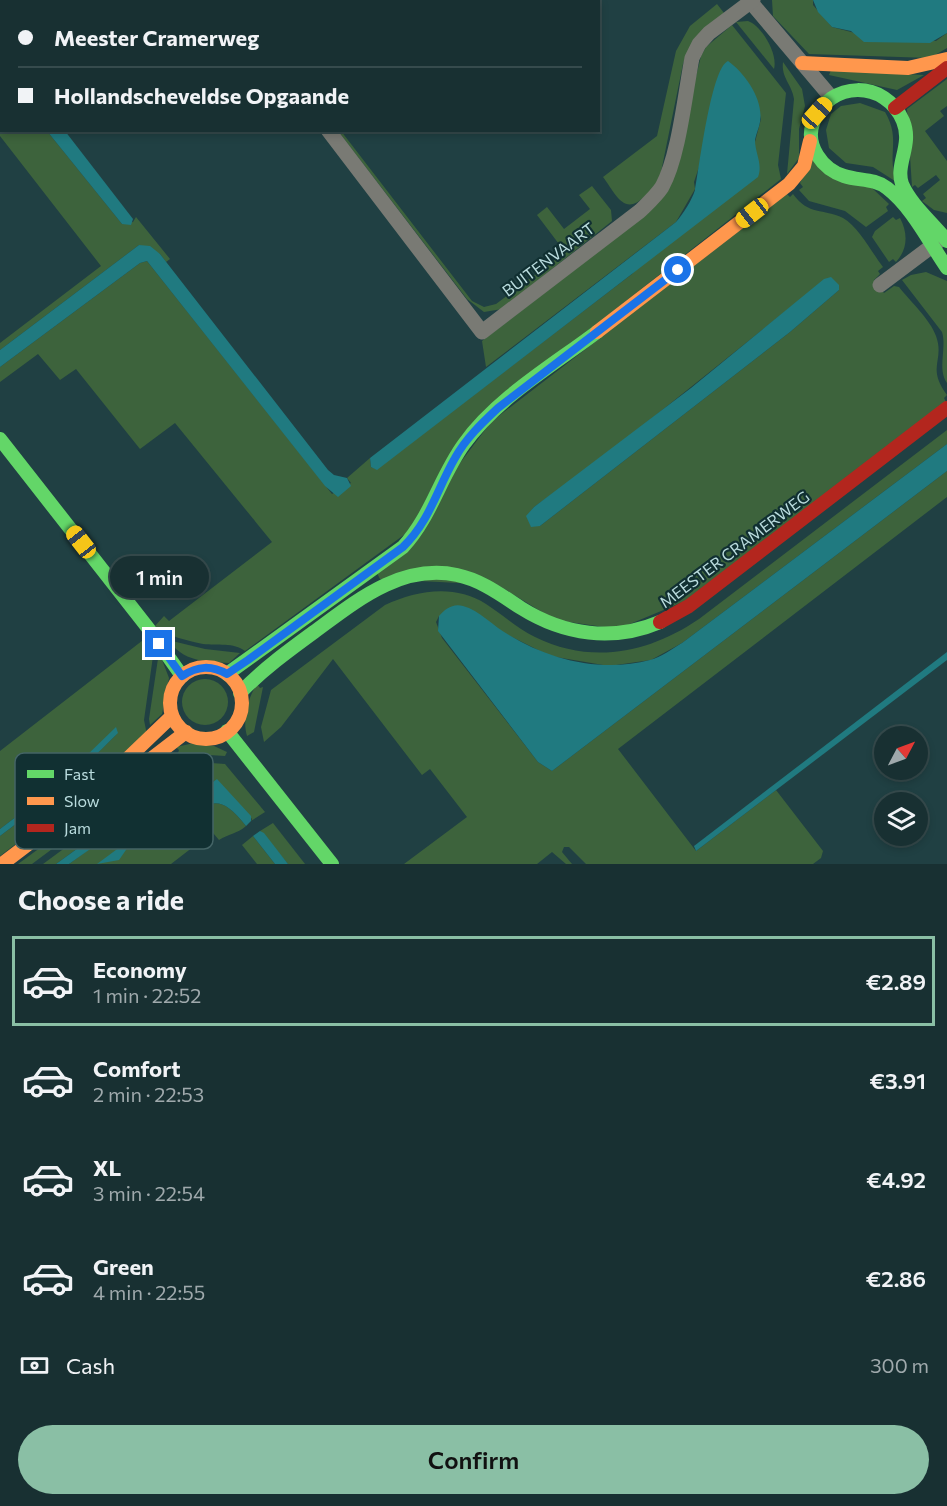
<!DOCTYPE html>
<meta charset="utf-8">
<style>
body{margin:0;font-family:Commissioner,sans-serif;background:#253c3e;color:#f1f3f6;height:100vh;display:flex;flex-direction:column;font-size:22px;white-space:nowrap}
*{box-sizing:border-box;margin:0}
p{font-size:20px;color:#9fa9ac}
.icon{flex:none;width:33px;height:33px;fill:none;stroke:currentColor;stroke-width:2;stroke-linecap:round;stroke-linejoin:round}
.map{position:relative;height:864px;overflow:hidden}
.side{display:flex;flex-direction:column;background:#183032;flex:1}
.side>*{flex:none}
.top-card{position:absolute;left:0px;top:0px;width:600px;height:132px;box-shadow:0 3px 9px #0003,0 0 0 2px #364b4d;display:grid;align-content:center;height:132px;padding:0 18px;background:#183032}
.needle{width:39px;rotate:49deg}
.controls{position:absolute;left:874px;top:726px;display:grid;gap:12px}
.controls a{display:grid;place-items:center;width:54px;height:54px;border-radius:50%;background:#183032;box-shadow:0 3px 9px #0003,0 0 0 2px #364b4d;font-size:30px}
.end{position:absolute;width:27px;height:27px;margin:-14px;border:8px solid #1a73e8;background:#fff;box-shadow:0 0 0 3px #fff}
.from{border-radius:50%}
.bubble{position:absolute;height:42px;border-radius:21px;background:#183032;box-shadow:0 3px 9px #0003,0 0 0 2px #364b4d;font-size:20px;font-weight:600;line-height:42px;text-align:center}
.car{position:absolute;width:18px;height:36px;margin:-18px -9px;border-radius:8px;box-shadow:0 0 4px 2px #0007;background:linear-gradient(#f5c518 24%,#345 0 40%,#f5c518 0 76%,#345 0 86%,#f5c518 0)}
.top-card b{display:flex;align-items:center;gap:21px;height:57px;font-size:22px}
.top-card b+b{border-top:2px solid #364b4d}
.top-card i{width:15px;height:15px;background:#f1f3f6}
ul{padding:0;list-style:none}
li{display:flex;align-items:center;gap:18px;height:90px;margin:0 12px 9px;padding:0 6px;border:3px solid transparent;border-radius:0px}
li div{flex:1}
li b{display:block;font-size:22px}
li em{font-style:normal;font-weight:600}
li.active{border-color:#8abfa5}
li>.icon{width:54px;height:54px;stroke-width:1.5}
h2{padding:0 18px;font-size:27px;line-height:72px}
.pay{display:flex;align-items:center;gap:15px;height:66px;padding:0 18px;font-size:22px}
.pay p{margin-inline-start:auto}
.action{display:flex;gap:12px;margin-top:auto;padding:12px 18px}
.action a{flex:1;height:69px;border-radius:36px;background:#8abfa5;color:#111;font-size:24px;font-weight:600;line-height:69px;text-align:center}
.map>svg:first-child{display:block}
.green{fill:#3d633c;fill-rule:evenodd}
.water{fill:#207a80}
.lines{fill:none;stroke-linecap:round;stroke-linejoin:round}
.street{stroke:#797a74;stroke-width:15}
.fast{stroke:#63d668;stroke-width:14}
.slow{stroke:#ff974d;stroke-width:14}
.jam{stroke:#b3261e;stroke-width:14}
.route{stroke:#1a73e8;stroke-width:8}
.labels{text-anchor:middle;dominant-baseline:central;stroke-width:4.5;stroke-linejoin:round;paint-order:stroke}
.street-label{font-size:16px;fill:#badcde;stroke:#113032}
.key{fill:#113032;stroke:#446466;stroke-width:1.5}
.key-label{font-size:16px;fill:#badcde}
</style>
<div class="map">
<svg width="947" height="864" viewBox="0 0 947 864">
<rect width="100%" height="100%" fill="#204043"/>
<!-- green -->
<g class="green">
<polygon points="772,0 813,0 813,5 832,27 855,33 936,41 947,33 947,48 930,58 809,54 773,16"/>
<path d="M717 4 724 13 686 55 683 64 660 177C656 185 652 190 645 196 624 217 616 194 603 177L657 136 676 51 690 26Z"/>
<path d="M748 21C762 26 778 54 774 69L736 22Z"/>
<path d="M732 25 786 93 778 165 781 179 495 404 412 529 245 651C234 642 217 646 203 644 188 641 167 636 155 626L164 616 169 621 272 542 175 423 140 449 76 369 60 380 38 354 0 382V367L140 263 147 261 332 494 351 483 347 478 370 458 371 467 377 469 632 274 755 142 761 119 756 101 702 158 694 182 695 189 676 222 486 367 482 341 647 214 668 191 701 56 706 47Z"/>
<path d="M783 62 802 89 805 106 799 129V158L787 174 794 99C792 84 781 78 783 62Z"/>
<polygon points="0,70 2,130 47,131 122,224 133,222 136,217 170,259 166,262 160,254 139,245 0,350 0,343 101,266 0,136"/>
<polygon points="831,70 924,75 897,90 829,75"/>
<polygon points="947,79 947,106 940,111 944,116 925,131 947,161 947,213 934,210 922,201 926,198 923,194 940,180 936,175 918,188 915,185 912,187 907,109"/>
<path d="M860 103 885 112C902 141 885 156 898 183L873 167 846 163 829 148 826 130 831 114 841 106Z"/>
<polygon points="338,131 341,131 472,301 484,307 496,304 565,252 537,215 547,207 564,229 590,209 579,195 592,186 611,210 612,221 502,309 484,312 467,299"/>
<polygon points="812,159 872,188 889,204 886,207 888,211 866,227 845,211 809,201 799,190 803,187 800,183"/>
<path d="M787 194 790 197 793 194C809 216 823 208 843 218 859 227 872 253 883 267L878 271 880 274 874 280 884 293 894 286 899 287C910 301 930 319 936 336 945 361 926 367 947 395L944 398 946 402 685 601 618 629 555 620 498 585 380 579 377 573 491 422ZM839 290 790 332 540 526H531L527 516 534 507 601 459 802 298Z"/>
<path d="M893 217 896 220 900 218C908 233 908 249 896 262L893 259 889 262 872 237 875 231Z"/>
<path d="M926 272 947 281V383C937 369 947 348 942 332L902 280 911 275Z"/>
<path d="M947 430V444L682 643 651 660 609 666 550 656 500 631 439 616 436 622 442 638 538 762 552 771 947 471V497L618 749 696 851 776 790 823 851 821 858 813 864H586L569 847H564L562 852 572 864H566L552 852 537 864H404L467 817 430 769 422 775 333 659 281 727 264 742 261 727 271 690 385 605C417 590 455 584 486 604 503 615 517 628 535 637 592 665 649 653 699 619Z"/>
<polygon points="147,637 153,656 144,720 147,735 81,794 0,856 0,836 52,797 118,733 50,791 0,829 0,751"/>
<path d="M168 640 205 649 240 653 229 663C203 661 184 662 168 640Z"/>
<polygon points="159,652 169,678 162,714 150,725 149,719"/>
<circle cx="205" cy="702" r="23"/>
<path d="M257 684 260 688 263 687 254 732 247 736C242 719 248 698 257 684Z"/>
<polygon points="194,743 214,746 227,752 225,756 178,753 179,750 176,747"/>
<polygon points="165,756 170,761 32,864 18,864"/>
<path d="M183 761 225 764 265 812 251 821 252 819 213 780 166 817 175 829C207 804 216 788 246 826 237 834 228 834 219 840L208 827 189 841 193 847 171 864H69L88 850 85 843 56 864H43Z"/>
<polygon points="273,823 305,864 288,864 260,831"/>
<polygon points="253,836 275,864 257,864 242,845"/>
</g>
<!-- water -->
<g class="water">
<polygon points="813,0 947,0 947,33 930,43 864,42 851,31 832,27 818,12"/>
<path d="M728 61C745 73 764 100 760 122 759 128 756 134 755 140 755 153 763 164 758 177L377 470 371 467 370 458 676 222C683 214 692 200 695 190 699 170 711 68 728 61Z"/>
<polygon points="47,131 65,131 133,219 131,225 122,224"/>
<polygon points="139,245 150,246 160,254 328,470 334,475 347,478 351,486 338,497 325,486 147,261 140,263 0,367 0,350"/>
<polygon points="831,277 839,285 839,290 790,332 540,526 531,527 526,516 534,507 691,388 824,279"/>
<path d="M947 444V471L552 771 538 762 438 631 439 616C445 609 453 603 463 606 479 610 494 627 509 635 550 660 602 673 650 660 661 657 672 649 682 643Z"/>
<polygon points="947,652 947,660 696,851 694,846"/>
<path d="M116 727 118 733C79 772 44 803 0 836V829L50 791Z"/>
<path d="M217 779 251 816V821L246 826C216 788 207 804 175 829L166 817Z"/>
<polygon points="135,807 139,811 137,816 69,864 56,864"/>
<polygon points="151,824 154,827 128,847 119,860 97,864"/>
<polygon points="260,831 264,833 288,864 275,864 253,836"/>
</g>
<g class="lines">
<!-- street -->
<g class="street">
<polyline points="228,0 229,2"/>
<polyline points="749,0 831,97"/>
<path d="M328 130 482 332 640 211C647 204 656 196 662 187 679 156 685 94 692 58L699 44 709 33 753 0"/>
<polyline points="880,285 940,240"/>
</g>
<!-- fast -->
<g class="fast">
<path d="M947 241C933 223 911 205 902 184 895 164 913 145 903 121 886 80 829 79 813 123 805 145 822 169 844 176 859 181 874 178 887 188 912 207 929 242 947 268"/>
<polyline points="0,439 148,628 182,676"/>
<path d="M227 674 403 547C431 517 440 477 464 444 497 398 552 366 597 332"/>
<path d="M240 693C262 670 288 651 314 632 355 602 401 563 457 575 481 580 501 595 521 608 564 635 613 642 660 622"/>
<polyline points="227,731 332,864"/>
</g>
<!-- slow -->
<g class="slow">
<polyline points="802,63 908,68 947,59"/>
<polyline points="597,332 789,184 804,166 810,141"/>
<circle cx="206" cy="703" r="36"/>
<polyline points="114,776 125,761 172,716"/>
<polyline points="2,864 106,785 134,772 186,732"/>
</g>
<!-- jam -->
<g class="jam">
<polyline points="895,108 947,68"/>
<polyline points="660,622 689,606 947,408"/>
</g>
</g>
<g class="lines">
<!-- route -->
<path class="route" d="M159 644 182 676C198 666 211 665 227 674L248 660 403 547C430 521 437 489 455 458 466 438 482 423 498 408L678 270"/>
</g>
<g class="labels">
<!-- street labels -->
<g class="street-label">
<text transform="translate(548 259) rotate(-37)">BUITENVAART</text>
<text transform="translate(734 549) rotate(-37)">MEESTER CRAMERWEG</text>
</g>
</g>
<!-- legend -->
<rect x="15" y="753" width="198" height="96" rx="9" class="key"/>
<rect x="27" y="770" width="27" height="8" fill="#63d668"/>
<rect x="27" y="797" width="27" height="8" fill="#ff974d"/>
<rect x="27" y="824" width="27" height="8" fill="#b3261e"/>
<g class="key-label">
<text x="64" y="780">Fast</text>
<text x="64" y="807">Slow</text>
<text x="64" y="834">Jam</text>
</g>
</svg>
<div class="controls">
<a><svg class="needle" viewBox="-14 -14 28 28"><path d="M0-13l5 13h-10z" fill="#e53935"/><path d="M0 13l5-13h-10z" fill="#9fa9ac"/></svg></a>
<a><svg class="icon" aria-label="layers" viewBox="0 0 24 24"><path d="M12 4l9 5-9 5-9-5zM3 14l9 5 9-5"/></svg></a>
</div>
<i class="end from" style="left:678px;top:270px"></i>
<i class="end" style="left:159px;top:644px"></i>
<div class="bubble" style="left:110px;top:556px;width:99px">1 min</div>
<i class="car" style="left:817px;top:113px;rotate:42deg"></i>
<i class="car" style="left:752px;top:213px;rotate:232deg"></i>
<i class="car" style="left:81px;top:542px;rotate:322deg"></i>
<div class="top-card">
<b><i class="from"></i>Meester Cramerweg</b>
<b><i></i>Hollandscheveldse Opgaande</b>
</div>
</div>
<section class="side">
<h2>Choose a ride</h2>
<ul>
<li class="active"><svg class="icon" aria-label="car" viewBox="0 0 24 24"><path d="M5 17H2v-5l4-1 3-4h7l3 4 3 1v5h-3M9 17h6M6 11h13"/><circle cx="7" cy="17" r="2"/><circle cx="17" cy="17" r="2"/></svg><div><b>Economy</b><p>1 min · 22:52</p></div><em>€2.89</em></li>
<li><svg class="icon" aria-label="car" viewBox="0 0 24 24"><path d="M5 17H2v-5l4-1 3-4h7l3 4 3 1v5h-3M9 17h6M6 11h13"/><circle cx="7" cy="17" r="2"/><circle cx="17" cy="17" r="2"/></svg><div><b>Comfort</b><p>2 min · 22:53</p></div><em>€3.91</em></li>
<li><svg class="icon" aria-label="car" viewBox="0 0 24 24"><path d="M5 17H2v-5l4-1 3-4h7l3 4 3 1v5h-3M9 17h6M6 11h13"/><circle cx="7" cy="17" r="2"/><circle cx="17" cy="17" r="2"/></svg><div><b>XL</b><p>3 min · 22:54</p></div><em>€4.92</em></li>
<li><svg class="icon" aria-label="car" viewBox="0 0 24 24"><path d="M5 17H2v-5l4-1 3-4h7l3 4 3 1v5h-3M9 17h6M6 11h13"/><circle cx="7" cy="17" r="2"/><circle cx="17" cy="17" r="2"/></svg><div><b>Green</b><p>4 min · 22:55</p></div><em>€2.86</em></li>
</ul>
<div class="pay"><svg class="icon" aria-label="cash" viewBox="0 0 24 24"><path d="M3 7h18v10H3z"/><circle cx="12" cy="12" r="2"/></svg>Cash<p>300 m</p></div>
<div class="action"><a>Confirm</a></div>
</section>
